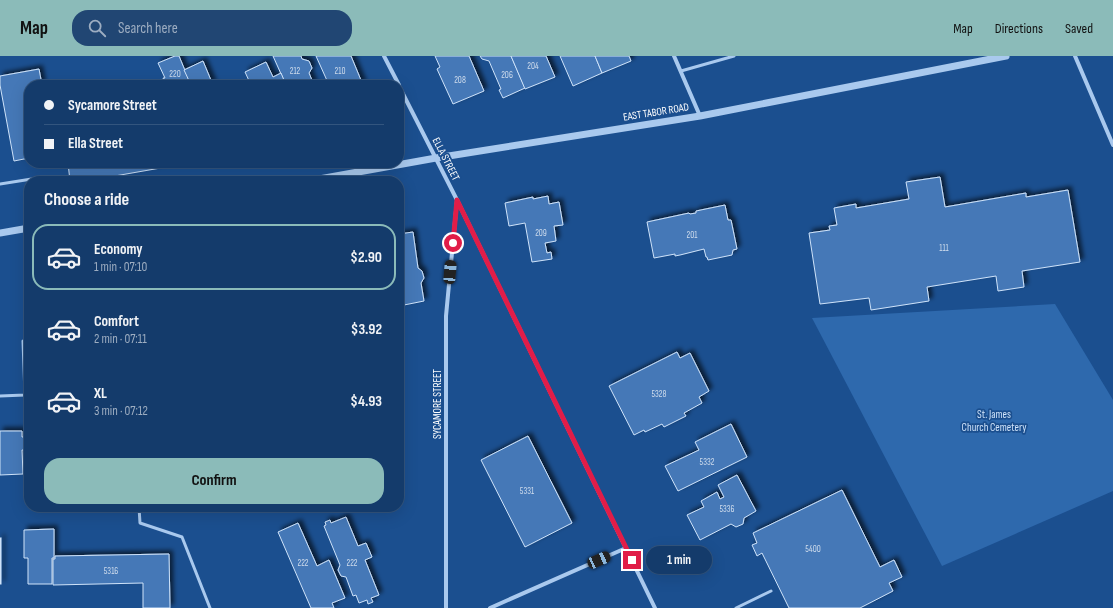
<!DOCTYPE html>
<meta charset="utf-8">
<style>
body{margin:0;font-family:"Sofia Sans Condensed",sans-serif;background:#214673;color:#f1f3f6;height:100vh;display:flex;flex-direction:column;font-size:15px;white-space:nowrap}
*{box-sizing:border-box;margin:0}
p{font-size:13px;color:#9dadc1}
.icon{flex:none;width:22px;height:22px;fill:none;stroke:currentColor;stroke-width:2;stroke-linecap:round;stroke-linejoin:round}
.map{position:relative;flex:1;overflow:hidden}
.panel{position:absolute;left:24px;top:120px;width:380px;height:336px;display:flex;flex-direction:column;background:#143b6b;border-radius:16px;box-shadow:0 4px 16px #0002,0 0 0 1px #33557e}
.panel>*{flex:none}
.top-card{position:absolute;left:24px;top:24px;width:380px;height:88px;border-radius:16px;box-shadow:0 4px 16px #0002,0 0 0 1px #33557e;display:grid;align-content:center;height:88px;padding:0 20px;background:#143b6b}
.end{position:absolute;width:18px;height:18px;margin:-9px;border:5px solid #e11d48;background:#fff;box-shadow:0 0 0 2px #fff}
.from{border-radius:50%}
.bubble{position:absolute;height:28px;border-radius:14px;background:#143b6b;box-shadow:0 4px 16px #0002,0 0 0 1px #33557e;font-size:13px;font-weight:700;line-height:28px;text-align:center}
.car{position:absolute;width:12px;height:24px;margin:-12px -6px;border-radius:5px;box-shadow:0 0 3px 1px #0007;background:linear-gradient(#222 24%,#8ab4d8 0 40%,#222 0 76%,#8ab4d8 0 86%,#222 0)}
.top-card b{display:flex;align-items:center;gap:14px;height:38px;font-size:15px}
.top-card b+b{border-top:1px solid #33557e}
.top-card i{width:10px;height:10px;background:#f1f3f6}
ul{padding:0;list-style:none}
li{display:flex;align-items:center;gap:12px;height:66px;margin:0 8px 6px;padding:0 12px;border:2px solid transparent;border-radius:16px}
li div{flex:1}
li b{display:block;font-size:15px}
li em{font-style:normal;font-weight:700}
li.current{border-color:#8bbbb9}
li>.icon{width:36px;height:36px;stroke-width:1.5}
h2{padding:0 20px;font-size:18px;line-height:48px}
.button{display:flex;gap:8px;margin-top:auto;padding:8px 20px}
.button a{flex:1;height:46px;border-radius:16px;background:#8bbbb9;color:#111;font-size:16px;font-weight:700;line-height:46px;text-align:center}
header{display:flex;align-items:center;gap:24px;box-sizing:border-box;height:56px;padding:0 20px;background:#8bbbb9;color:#111}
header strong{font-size:19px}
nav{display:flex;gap:22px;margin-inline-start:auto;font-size:14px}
.search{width:280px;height:36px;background:#214673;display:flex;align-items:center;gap:10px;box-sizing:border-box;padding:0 14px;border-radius:16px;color:#9dadc1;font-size:15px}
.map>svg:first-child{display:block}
.green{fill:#2e69ad}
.building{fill:#4478b7;stroke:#cfe3fa;filter:url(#shadow)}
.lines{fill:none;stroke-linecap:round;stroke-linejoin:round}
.service{stroke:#a9c9ee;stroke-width:3}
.minor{stroke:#a9c9ee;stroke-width:4}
.tertiary{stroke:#a9c9ee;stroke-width:7}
.route{stroke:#e11d48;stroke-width:5}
.labels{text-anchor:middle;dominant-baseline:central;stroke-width:3.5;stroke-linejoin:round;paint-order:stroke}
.number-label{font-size:9px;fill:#d0dded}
.street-label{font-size:11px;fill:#fff;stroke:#1b4f8f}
.park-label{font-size:11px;fill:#cfe3fa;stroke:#1b4f8f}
</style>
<header>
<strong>Map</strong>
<div class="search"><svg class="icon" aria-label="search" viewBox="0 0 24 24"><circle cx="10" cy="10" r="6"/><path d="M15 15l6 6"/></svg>Search here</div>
<nav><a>Map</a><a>Directions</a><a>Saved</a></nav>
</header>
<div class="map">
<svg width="1113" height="552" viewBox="0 0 1113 552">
<defs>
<filter id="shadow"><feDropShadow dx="3.5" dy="-3.5" stdDeviation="2" flood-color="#0009"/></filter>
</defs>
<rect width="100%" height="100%" fill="#1b4f8f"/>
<!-- green -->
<polygon class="green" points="1055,248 1113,344 1113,435 942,510 812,262"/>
<!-- building -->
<g class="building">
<polygon points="175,0 179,0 191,29 166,29 163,22 165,22 158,7"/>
<polygon points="273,0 301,0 302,3 309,5 312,12 309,17 314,29 286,29"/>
<polygon points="316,0 351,0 363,29 329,29"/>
<polygon points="435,0 469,0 484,35 453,48 437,13 440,11"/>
<polygon points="480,0 511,0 525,32 503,42 499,34 501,33 489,5 482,3"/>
<polygon points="511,0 546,0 555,21 525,33"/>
<polygon points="560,0 595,0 602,17 573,30"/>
<polygon points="595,0 629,0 631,5 602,17"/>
<polygon points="203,5 213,29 191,29 184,14"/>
<polygon points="266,6 273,21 281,17 286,29 251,29 245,16"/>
<polygon points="39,13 42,29 29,29 29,102 14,105 0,29 0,20"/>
<polygon points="68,107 171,107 172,110 86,125 70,125"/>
<polygon points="940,121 945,151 1026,137 1026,141 1068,134 1080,206 1022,215 1024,231 998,235 996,220 927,231 929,245 871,254 869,242 820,248 809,177 830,174 829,170 837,169 834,152 856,148 856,152 909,143 906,126"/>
<polygon points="548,140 549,148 559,146 563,169 554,170 556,185 545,187 547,197 551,196 552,203 532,206 525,167 509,170 505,147 533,141 533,143"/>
<polygon points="725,149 728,164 731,164 737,193 733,194 732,199 708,204 707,201 706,201 704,193 680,199 675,200 675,198 654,202 647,166 689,157 690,158 696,157 696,155"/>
<polygon points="413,176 418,212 422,215 424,222 421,227 424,245 399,250 399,178"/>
<polygon points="677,296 680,302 690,297 709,335 699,341 702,347 684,357 686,360 664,371 662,368 645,376 644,374 634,379 609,330"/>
<polygon points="731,368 747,401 678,435 665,410 699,394 695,386"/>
<polygon points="0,375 22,375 22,381 25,381 26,388 25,394 22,394 23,418 0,419"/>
<polygon points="528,380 572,467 525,491 481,404"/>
<polygon points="737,419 756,455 744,462 743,468 736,471 731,468 700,484 687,459 704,451 701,445 717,436 720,443 724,441 718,429"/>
<polygon points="842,434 880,511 894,504 902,521 889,527 893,535 860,552 789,552 762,497 757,500 752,489 757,487 753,477"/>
<polygon points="346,461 358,490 366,487 372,501 365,504 379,539 371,542 373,546 368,548 367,544 359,547 356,539 353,540 346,521 341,520 338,514 340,509 324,470 326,469 325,466 330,464 331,467"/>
<polygon points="298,467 317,510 329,504 345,542 332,547 334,552 311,552 278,476"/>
<polygon points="54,473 54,502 52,502 52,528 28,528 28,502 24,502 24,474"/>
<rect x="0" y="482" width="1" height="46"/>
<polygon points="169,498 170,552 143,552 143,527 53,529 53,503 55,503 55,500"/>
</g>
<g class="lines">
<!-- service -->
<g class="service">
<polyline points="681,15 734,0"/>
<polyline points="0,128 38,122"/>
<polyline points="0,340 25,339 23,285"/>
<polyline points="139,451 140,467 182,481 210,552"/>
<polyline points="736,552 771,535"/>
</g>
<!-- minor -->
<g class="minor">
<polyline points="384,0 399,29"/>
<polyline points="674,0 700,60"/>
<polyline points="1075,0 1113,89"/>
<polyline points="399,30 457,144 655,552"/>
<polyline points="446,552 446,260 457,144"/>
<polyline points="490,552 626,492"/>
</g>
<!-- tertiary -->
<g class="tertiary">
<polyline points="308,125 436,102 700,60 1006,0"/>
<polyline points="0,177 29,172"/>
</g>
</g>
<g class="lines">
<!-- route -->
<polyline class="route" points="453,187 457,144 632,504"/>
</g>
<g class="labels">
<!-- number labels -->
<g class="number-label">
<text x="533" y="10">204</text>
<text x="295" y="15">212</text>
<text x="340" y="15">210</text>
<text x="175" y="18">220</text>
<text x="507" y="19">206</text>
<text x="460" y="24">208</text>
<text x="541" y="177">209</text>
<text x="692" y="179">201</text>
<text x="944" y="192">111</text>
<text x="659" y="338">5328</text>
<text x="707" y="406">5332</text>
<text x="527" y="435">5331</text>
<text x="727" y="453">5336</text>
<text x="813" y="493">5400</text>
<text x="303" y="507">222</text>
<text x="352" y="507">222</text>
<text x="111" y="515">5316</text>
</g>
<!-- street labels -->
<g class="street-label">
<text transform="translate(656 56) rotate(-9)">EAST TABOR ROAD</text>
<text transform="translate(446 103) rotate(63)">ELLA STREET</text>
<text transform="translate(437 348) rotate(-90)">SYCAMORE STREET</text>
</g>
<!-- park labels -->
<g class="park-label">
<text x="994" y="358">St. James<tspan x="994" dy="13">Church Cemetery</tspan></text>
</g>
</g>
</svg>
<i class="end from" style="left:453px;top:187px"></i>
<i class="end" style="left:632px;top:504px"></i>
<div class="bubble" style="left:646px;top:490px;width:66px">1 min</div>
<i class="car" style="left:450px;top:216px;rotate:5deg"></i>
<i class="car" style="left:599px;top:504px;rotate:66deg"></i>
<div class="top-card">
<b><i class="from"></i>Sycamore Street</b>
<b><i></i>Ella Street</b>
</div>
<section class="panel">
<h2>Choose a ride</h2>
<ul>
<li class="current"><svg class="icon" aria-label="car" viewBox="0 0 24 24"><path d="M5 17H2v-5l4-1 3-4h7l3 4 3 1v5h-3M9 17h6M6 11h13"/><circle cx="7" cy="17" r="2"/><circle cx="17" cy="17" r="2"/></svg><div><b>Economy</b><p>1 min · 07:10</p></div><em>$2.90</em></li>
<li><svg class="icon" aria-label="car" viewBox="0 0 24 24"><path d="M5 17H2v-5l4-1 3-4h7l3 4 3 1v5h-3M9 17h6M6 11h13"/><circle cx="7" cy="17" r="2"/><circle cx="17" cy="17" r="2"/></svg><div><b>Comfort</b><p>2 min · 07:11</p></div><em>$3.92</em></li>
<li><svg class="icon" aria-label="car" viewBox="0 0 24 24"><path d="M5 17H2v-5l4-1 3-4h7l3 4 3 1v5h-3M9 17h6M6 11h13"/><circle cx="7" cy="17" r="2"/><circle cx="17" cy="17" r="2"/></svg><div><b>XL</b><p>3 min · 07:12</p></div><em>$4.93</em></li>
</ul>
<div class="button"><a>Confirm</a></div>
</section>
</div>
